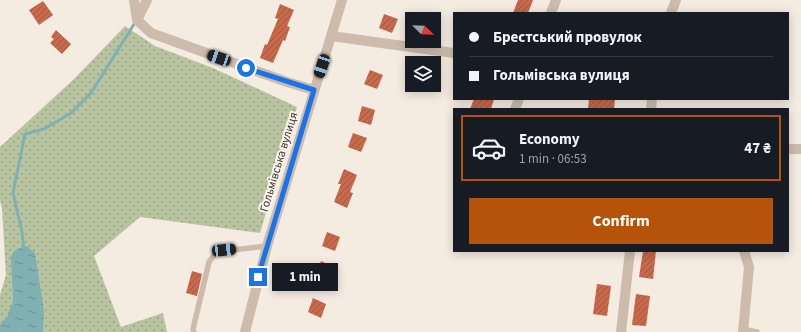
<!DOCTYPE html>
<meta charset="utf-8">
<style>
body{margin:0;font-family:"Source Sans 3",sans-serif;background:#242831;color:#f1f3f6;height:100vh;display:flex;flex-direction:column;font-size:15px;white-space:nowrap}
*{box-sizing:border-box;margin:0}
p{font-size:13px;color:#9ea1a6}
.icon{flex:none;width:22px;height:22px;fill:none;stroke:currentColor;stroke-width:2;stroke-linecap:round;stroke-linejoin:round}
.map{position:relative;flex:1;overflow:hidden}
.panel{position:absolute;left:453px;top:108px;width:336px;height:144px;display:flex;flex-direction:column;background:#171b24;border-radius:0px;box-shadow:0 2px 10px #0003}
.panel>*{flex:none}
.guide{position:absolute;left:453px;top:12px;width:336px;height:88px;border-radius:0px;box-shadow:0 2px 10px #0003;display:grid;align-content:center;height:88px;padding:0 16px;background:#171b24}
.needle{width:26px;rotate:113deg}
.fabs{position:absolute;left:405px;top:12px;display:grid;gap:8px}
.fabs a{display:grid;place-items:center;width:36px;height:36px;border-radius:0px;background:#171b24;box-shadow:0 2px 10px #0003;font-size:20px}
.end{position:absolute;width:18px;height:18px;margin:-9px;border:5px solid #1a73e8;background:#fff;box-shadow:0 0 0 2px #fff}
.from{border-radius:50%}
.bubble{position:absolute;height:28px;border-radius:0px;background:#171b24;box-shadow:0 2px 10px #0003;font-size:13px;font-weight:700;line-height:28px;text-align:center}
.car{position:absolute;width:12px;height:24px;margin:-12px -6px;border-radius:5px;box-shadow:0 0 3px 1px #0007;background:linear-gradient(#222 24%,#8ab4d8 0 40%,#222 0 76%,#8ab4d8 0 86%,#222 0)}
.guide b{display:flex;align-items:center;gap:14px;height:38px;font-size:15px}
.guide b+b{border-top:1px solid #363941}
.guide i{width:10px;height:10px;background:#f1f3f6}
ul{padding:7px 0 0;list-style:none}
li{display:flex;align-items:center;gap:12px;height:66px;margin:0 8px 6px;padding:0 8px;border:2px solid transparent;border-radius:0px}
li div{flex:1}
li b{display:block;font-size:15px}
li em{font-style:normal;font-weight:700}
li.on{border-color:#b45309}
li>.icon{width:36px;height:36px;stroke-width:1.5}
.cta{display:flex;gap:8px;margin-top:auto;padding:8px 16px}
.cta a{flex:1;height:46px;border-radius:0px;background:#b45309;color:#fff;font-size:16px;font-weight:700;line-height:46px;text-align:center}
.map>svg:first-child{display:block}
.grass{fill:url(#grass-dots)}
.water{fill:url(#water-ripples)}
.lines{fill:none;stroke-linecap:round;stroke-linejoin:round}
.stream{stroke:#7fb0b2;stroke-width:3}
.building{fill:url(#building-hatch)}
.service{stroke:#cdbbac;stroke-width:5.5}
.minor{stroke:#cdbbac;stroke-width:10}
.route{stroke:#1a73e8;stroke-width:5}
.labels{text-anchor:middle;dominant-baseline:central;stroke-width:4;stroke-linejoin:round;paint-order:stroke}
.street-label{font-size:12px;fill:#3b302b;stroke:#fbf5ee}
</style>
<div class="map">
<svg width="801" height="332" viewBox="0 0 801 332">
<defs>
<pattern id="grass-dots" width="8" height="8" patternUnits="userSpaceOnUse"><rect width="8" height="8" fill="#b8c4a0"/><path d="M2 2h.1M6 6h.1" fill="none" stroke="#97a083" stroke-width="1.8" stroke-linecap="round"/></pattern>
<pattern id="water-ripples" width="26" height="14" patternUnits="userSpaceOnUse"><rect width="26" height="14" fill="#7fb0b2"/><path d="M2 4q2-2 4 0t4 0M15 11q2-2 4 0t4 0" fill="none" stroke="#699091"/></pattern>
<pattern id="building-hatch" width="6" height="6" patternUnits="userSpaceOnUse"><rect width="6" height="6" fill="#c8694b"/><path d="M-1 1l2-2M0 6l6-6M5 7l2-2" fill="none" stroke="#a4573f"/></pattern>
</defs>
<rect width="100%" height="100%" fill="#f4ebe1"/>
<!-- grass -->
<polygon class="grass" points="125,26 155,46 213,68 297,107 260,233 140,217 94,256 121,327 163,313 167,332 0,332 0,295 6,275 2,209 0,200 0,147 74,79"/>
<!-- water -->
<path class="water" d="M27 246 35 253 44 311 43 332H0V324L7 317 13 301 11 258C13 249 19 248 27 246Z"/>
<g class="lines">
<!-- stream -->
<polyline class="stream" points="24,250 22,232 13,193 25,134 44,129 71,113 91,93 136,21"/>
</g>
<!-- building -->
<g class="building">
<polygon points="518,0 533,0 528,13 513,13"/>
<polygon points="43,1 53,15 39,25 29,10"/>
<polygon points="280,4 294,10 287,26 290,27 285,41 283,40 273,63 260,58 265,44 267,45 278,19 275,18"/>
<polygon points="384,14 398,19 392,33 379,28"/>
<polygon points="56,30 71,44 62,54 50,43 54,39 51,37"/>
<polygon points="370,70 383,75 377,89 364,84"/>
<polygon points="474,99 494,99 491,109 470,109"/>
<polygon points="589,99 615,99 614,109 588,109"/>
<polygon points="362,106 375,110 371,125 358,121"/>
<polygon points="353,133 367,138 361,152 348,147"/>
<polygon points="344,169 357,175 350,192 353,193 347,208 334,202 341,184 338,184"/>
<polygon points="327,232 340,237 335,251 322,246"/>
<polygon points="643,251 656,251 653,279 639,277"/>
<polygon points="321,261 334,267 328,281 315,275"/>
<polygon points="192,271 202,274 197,296 186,293"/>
<polygon points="597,284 611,286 607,316 593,314"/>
<polygon points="636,294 650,296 646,326 632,325"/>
<polygon points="313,298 326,304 321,318 308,312"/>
</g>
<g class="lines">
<!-- service -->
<g class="service">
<polyline points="743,329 757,332"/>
<polyline points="194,332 193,329 209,262 215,254 224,251 267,246"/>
</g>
<!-- minor -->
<g class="minor">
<polyline points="134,0 137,20 151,33 287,82 314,90"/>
<polyline points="551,13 556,0"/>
<polyline points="671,13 676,0"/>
<polyline points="137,20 147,0"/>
<polyline points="331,36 454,53"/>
<polyline points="515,109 519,99"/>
<polyline points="651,109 652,99"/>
<polyline points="788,149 801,149"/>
<polyline points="245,332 267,246 342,0"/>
<polyline points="621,332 630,251"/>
<polyline points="743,332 749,267 744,251"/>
</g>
</g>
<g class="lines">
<!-- route -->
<polyline class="route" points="246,68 314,90 258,277"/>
</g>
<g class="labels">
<!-- street labels -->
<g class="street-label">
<text transform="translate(279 162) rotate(-73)">Гольмівська вулиця</text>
</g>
</g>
</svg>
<div class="fabs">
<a><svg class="needle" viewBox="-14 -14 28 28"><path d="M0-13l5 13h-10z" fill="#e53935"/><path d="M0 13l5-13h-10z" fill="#9ea1a6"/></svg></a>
<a><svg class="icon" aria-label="layers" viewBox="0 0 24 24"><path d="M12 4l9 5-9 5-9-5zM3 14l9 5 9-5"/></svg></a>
</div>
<i class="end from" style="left:246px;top:68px"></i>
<i class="end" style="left:258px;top:277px"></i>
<div class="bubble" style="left:272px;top:263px;width:66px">1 min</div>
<i class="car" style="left:219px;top:58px;rotate:289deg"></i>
<i class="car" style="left:322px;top:66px;rotate:198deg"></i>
<i class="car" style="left:224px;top:250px;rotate:85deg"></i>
<div class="guide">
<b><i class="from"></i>Брестський провулок</b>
<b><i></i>Гольмівська вулиця</b>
</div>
<section class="panel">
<ul>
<li class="on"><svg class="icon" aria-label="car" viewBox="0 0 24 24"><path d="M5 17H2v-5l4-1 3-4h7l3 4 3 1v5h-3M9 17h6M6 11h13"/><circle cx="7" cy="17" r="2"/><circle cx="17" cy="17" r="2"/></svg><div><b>Economy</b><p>1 min · 06:53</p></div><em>47 ₴</em></li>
</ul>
<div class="cta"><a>Confirm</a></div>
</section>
</div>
